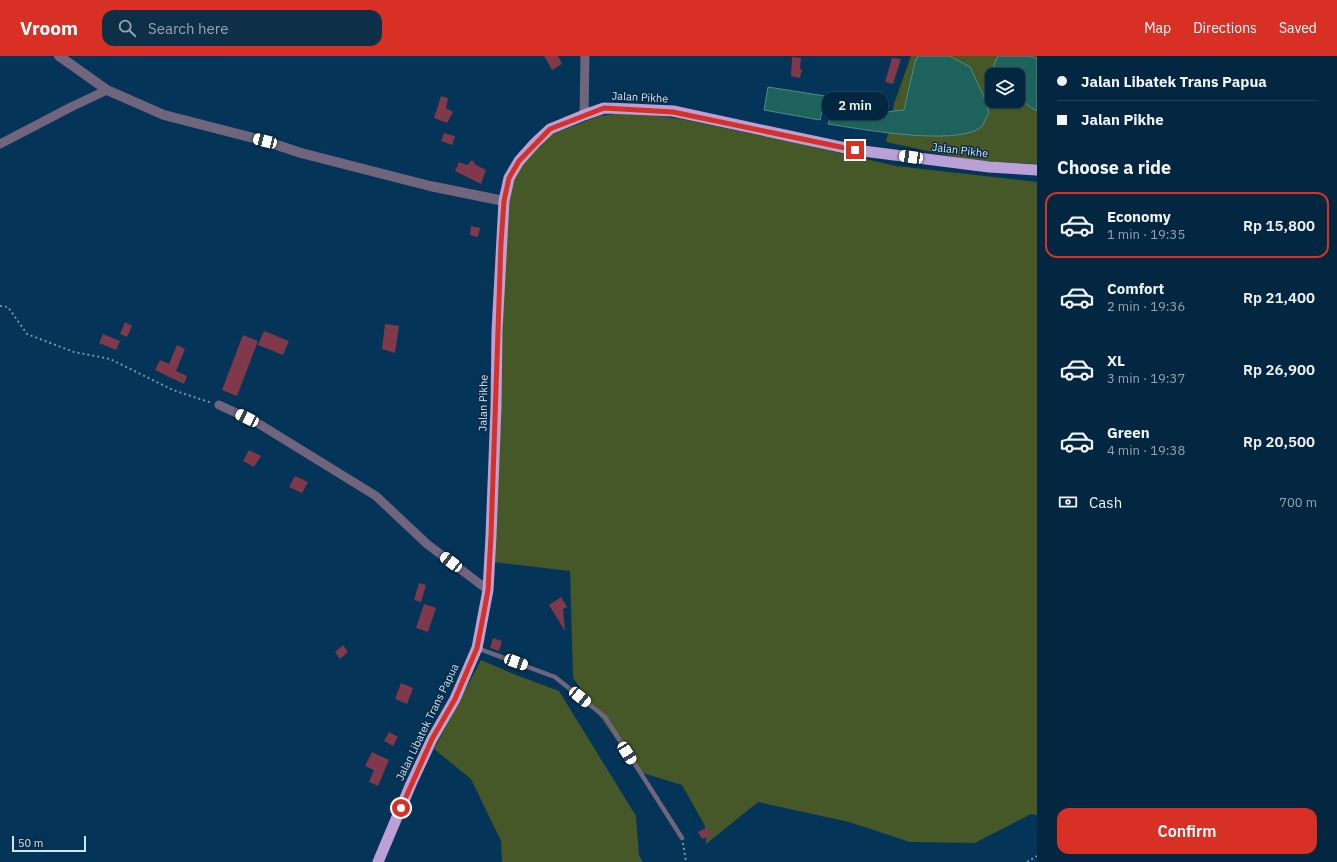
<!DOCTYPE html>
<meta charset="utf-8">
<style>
body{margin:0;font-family:"IBM Plex Sans",sans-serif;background:#0d2f48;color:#f1f3f6;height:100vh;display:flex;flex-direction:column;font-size:15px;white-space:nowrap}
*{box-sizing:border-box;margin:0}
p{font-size:13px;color:#97a5b1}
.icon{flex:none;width:22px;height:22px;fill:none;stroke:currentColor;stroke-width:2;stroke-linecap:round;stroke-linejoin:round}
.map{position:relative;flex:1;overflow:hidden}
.details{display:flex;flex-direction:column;background:#032741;width:300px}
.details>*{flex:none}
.hud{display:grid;align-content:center;height:88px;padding:0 20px;background:#032741}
.controls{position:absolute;left:985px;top:12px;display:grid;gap:8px}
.controls a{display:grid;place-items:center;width:40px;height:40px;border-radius:8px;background:#032741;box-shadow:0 1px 3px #0004,0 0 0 1px #24445a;font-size:20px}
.scale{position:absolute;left:12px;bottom:10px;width:74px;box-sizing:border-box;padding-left:4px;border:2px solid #cee6fc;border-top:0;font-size:11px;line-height:14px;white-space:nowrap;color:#cee6fc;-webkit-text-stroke:3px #0b2a43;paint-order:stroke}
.end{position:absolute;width:18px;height:18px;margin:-9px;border:5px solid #d93025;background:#fff;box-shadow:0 0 0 2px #fff}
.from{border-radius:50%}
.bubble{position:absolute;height:28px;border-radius:12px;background:#032741;box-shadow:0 1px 3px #0004,0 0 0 1px #24445a;font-size:13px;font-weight:600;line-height:28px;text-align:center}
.car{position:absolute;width:12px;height:24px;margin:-12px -6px;border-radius:5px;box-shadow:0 0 3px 1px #0007;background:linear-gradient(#fff 24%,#345 0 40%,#fff 0 76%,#345 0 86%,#fff 0)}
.hud b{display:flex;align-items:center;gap:14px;height:38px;font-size:15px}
.hud b+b{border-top:1px solid #24445a}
.hud i{width:10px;height:10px;background:#f1f3f6}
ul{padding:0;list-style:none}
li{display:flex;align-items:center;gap:12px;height:66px;margin:0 8px 6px;padding:0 12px;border:2px solid transparent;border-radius:12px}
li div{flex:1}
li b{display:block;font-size:15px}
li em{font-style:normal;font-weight:600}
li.on{border-color:#d93025}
li>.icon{width:36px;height:36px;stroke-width:1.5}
h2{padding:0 20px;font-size:18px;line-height:48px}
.pay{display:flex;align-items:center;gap:10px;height:44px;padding:0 20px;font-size:15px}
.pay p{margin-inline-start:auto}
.cta{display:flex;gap:8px;margin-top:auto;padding:8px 20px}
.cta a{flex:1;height:46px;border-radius:12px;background:#d93025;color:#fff;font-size:16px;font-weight:600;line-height:46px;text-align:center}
header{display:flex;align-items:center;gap:24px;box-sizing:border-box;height:56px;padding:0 20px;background:#d93025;color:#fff}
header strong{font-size:19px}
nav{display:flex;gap:22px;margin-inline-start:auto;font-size:14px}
.search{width:280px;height:36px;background:#0d2f48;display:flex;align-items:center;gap:10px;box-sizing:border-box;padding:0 14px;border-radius:12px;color:#97a5b1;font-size:15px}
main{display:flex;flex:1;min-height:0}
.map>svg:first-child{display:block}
.green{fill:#465827;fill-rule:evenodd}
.water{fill:#1d635c;stroke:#528a8c}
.building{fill:#7f394a}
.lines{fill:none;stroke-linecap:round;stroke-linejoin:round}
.path{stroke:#7295b1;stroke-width:2;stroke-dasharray:2 3;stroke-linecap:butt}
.service{stroke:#70657d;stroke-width:4.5}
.minor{stroke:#70657d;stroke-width:9}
.tertiary{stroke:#70657d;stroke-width:10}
.trunk{stroke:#baa0d6;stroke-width:11}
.route{stroke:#d93025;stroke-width:5}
.labels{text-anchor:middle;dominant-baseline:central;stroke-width:3;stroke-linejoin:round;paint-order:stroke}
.street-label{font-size:11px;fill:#cee6fc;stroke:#0b2a43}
</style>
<header>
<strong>Vroom</strong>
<div class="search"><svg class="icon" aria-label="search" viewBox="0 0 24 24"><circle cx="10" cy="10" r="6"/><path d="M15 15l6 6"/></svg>Search here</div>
<nav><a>Map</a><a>Directions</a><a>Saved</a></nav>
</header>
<main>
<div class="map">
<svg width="1037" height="806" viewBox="0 0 1037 806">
<rect width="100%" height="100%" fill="#043457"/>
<!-- green -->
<g class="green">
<path d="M911 0H1037V108L974 105 886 86 894 48ZM992 19H1018V45H992Z"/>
<polygon points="629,56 681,63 792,86 896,110 1037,126 1037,759 1031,758 975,787 910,786 849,766 758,746 706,788 705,770 682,729 639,716 573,622 570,515 493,506 507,148 517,114 545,81 599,60"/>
<polygon points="481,604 516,619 559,635 636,760 639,799 643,806 502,806 501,785 471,723 434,693"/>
</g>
<!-- water -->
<g class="water">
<path d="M918 0H950L970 11 984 41 989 57C986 61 984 69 980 72 953 90 860 73 828 68L833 53 886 56 904 54 915 6Z"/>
<polygon points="998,0 1030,0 1037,3 1037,55 1018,43 1018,19 994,19 992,14"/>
<polygon points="768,31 825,40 820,64 764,54"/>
</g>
<!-- building -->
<g class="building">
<polygon points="544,0 558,0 562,8 552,14"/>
<polygon points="792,1 801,2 800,13 802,13 800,22 791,20"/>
<polygon points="892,2 901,3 893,28 885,26"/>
<polygon points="441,40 448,42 446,52 453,56 447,67 434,62"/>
<polygon points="444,77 455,80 452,89 441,85"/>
<polygon points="472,104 476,109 486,114 481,128 455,115 459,106 467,109"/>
<polygon points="471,170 480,172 478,181 470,179"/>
<polygon points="125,266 132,270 127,281 120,278"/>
<polygon points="385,268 399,270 395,297 382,293"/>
<polygon points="264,275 289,285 283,299 258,289"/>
<polygon points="103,278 120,285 116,294 99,287"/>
<polygon points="243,279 258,285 237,340 222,334"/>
<polygon points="177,289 185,293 176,315 187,320 184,328 155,314 160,304 169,308"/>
<polygon points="249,394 261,400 254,411 243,405"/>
<polygon points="295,420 308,426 302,437 289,431"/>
<polygon points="419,527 426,529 421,546 414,544"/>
<polygon points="561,541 567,551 563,553 565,575 549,549"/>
<polygon points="424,548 436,552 428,576 416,572"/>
<polygon points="493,582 502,585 499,595 490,592"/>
<polygon points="343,589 348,596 340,603 335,596"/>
<polygon points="401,627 413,632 407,648 395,643"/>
<polygon points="389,676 398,681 393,690 384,685"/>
<polygon points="372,696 389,704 378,730 369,726 374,714 365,710"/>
<polygon points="708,771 712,779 702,783 698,776"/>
</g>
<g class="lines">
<!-- path -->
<g class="path">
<polyline points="0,250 8,251 27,278 74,296 110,303 173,334 212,347"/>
<polyline points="683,787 686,806"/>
<polyline points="1027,806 1037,800"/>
</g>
<!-- service -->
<polyline class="service" points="477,592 555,621 605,661 682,782"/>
<!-- minor -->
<g class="minor">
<polyline points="584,59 585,0"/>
<polyline points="0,88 71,51 107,34"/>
<polyline points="219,349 256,366 376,440 427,488 488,534"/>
</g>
<!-- tertiary -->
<polyline class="tertiary" points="59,0 107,34 164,59 265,85 301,97 430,130 504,145"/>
<!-- trunk -->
<polyline class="trunk" points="378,806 411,728 432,683 455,643 477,592 488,534 491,480 496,351 497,275 504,145 509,122 519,105 535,87 550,73 584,59 604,52 631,53 673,55 855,94 989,111 1037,114"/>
</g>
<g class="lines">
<!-- route -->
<polyline class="route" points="401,752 432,683 455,643 477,592 484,556 488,534 491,480 501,187 504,145 509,122 519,105 550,73 604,52 673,56 855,94"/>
</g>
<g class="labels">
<!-- street labels -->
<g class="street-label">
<text transform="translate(640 41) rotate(3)">Jalan Pikhe</text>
<text transform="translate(960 94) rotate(7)">Jalan Pikhe</text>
<text transform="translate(483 347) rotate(-89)">Jalan Pikhe</text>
<text transform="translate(427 666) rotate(-64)">Jalan Libatek Trans Papua</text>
</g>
</g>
</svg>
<div class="controls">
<a><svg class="icon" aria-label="layers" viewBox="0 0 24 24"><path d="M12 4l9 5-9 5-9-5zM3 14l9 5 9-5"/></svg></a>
</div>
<div class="scale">50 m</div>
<i class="end from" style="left:401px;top:752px"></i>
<i class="end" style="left:855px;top:94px"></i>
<div class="bubble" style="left:822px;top:36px;width:66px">2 min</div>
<i class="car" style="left:265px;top:85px;rotate:284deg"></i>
<i class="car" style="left:911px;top:101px;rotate:278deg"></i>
<i class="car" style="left:247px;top:362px;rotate:296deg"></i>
<i class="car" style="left:451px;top:506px;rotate:308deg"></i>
<i class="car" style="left:516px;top:606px;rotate:110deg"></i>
<i class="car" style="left:580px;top:641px;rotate:129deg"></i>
<i class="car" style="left:627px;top:697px;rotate:148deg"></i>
</div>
<section class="details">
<div class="hud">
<b><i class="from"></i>Jalan Libatek Trans Papua</b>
<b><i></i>Jalan Pikhe</b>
</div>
<h2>Choose a ride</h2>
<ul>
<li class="on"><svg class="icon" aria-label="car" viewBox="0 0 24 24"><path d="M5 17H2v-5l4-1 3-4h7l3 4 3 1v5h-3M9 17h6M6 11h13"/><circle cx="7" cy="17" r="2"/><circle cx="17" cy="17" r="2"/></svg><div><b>Economy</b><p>1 min · 19:35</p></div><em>Rp 15,800</em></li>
<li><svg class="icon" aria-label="car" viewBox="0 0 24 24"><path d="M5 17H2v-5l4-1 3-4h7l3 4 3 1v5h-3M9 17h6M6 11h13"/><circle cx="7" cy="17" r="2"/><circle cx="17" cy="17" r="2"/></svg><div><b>Comfort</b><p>2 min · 19:36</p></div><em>Rp 21,400</em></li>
<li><svg class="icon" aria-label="car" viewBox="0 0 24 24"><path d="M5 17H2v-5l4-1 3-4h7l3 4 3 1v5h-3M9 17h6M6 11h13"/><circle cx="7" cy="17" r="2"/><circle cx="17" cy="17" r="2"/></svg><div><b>XL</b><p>3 min · 19:37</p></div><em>Rp 26,900</em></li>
<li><svg class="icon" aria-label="car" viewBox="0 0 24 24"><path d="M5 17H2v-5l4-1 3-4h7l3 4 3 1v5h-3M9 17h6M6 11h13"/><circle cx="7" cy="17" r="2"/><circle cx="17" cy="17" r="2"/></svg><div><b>Green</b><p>4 min · 19:38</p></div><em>Rp 20,500</em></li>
</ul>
<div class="pay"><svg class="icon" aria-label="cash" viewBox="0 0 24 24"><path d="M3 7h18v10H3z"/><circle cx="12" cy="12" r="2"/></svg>Cash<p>700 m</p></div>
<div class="cta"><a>Confirm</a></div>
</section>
</main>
